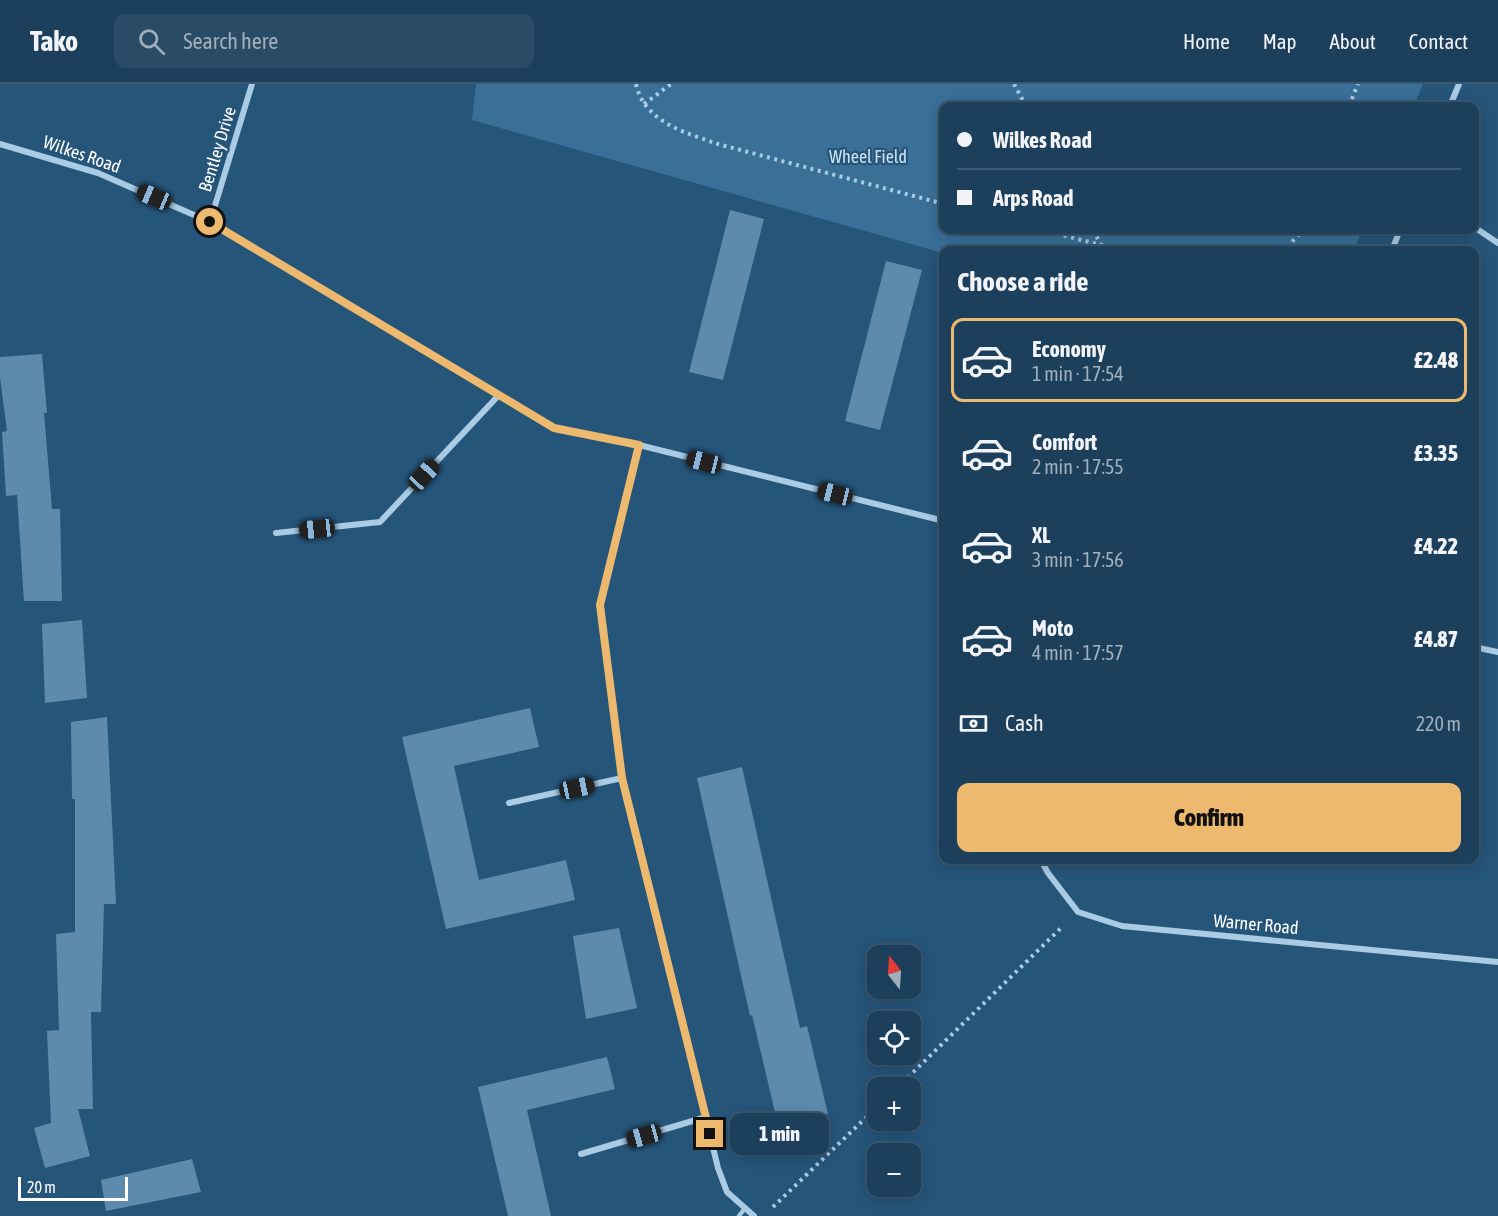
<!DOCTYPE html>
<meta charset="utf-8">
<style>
body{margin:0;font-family:"Asap Condensed",sans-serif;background:#294b65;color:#f1f3f6;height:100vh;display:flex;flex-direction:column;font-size:22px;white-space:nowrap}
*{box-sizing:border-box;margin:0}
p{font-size:20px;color:#a0afbb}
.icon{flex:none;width:33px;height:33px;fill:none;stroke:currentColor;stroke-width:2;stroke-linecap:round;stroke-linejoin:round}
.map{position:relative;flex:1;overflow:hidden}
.sheet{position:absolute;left:939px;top:162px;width:540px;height:618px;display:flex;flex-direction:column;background:#1c405c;border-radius:12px;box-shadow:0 3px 15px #0003,0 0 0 2px #3a5972}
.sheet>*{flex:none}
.top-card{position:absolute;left:939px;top:18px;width:540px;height:132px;border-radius:12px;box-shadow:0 3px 15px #0003,0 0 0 2px #3a5972;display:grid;align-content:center;height:132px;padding:0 18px;background:#1c405c}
.needle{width:39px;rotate:343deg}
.controls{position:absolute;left:867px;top:861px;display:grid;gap:12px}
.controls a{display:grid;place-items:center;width:54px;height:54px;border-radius:12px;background:#1c405c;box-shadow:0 3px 15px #0003,0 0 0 2px #3a5972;font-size:30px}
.scale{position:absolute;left:18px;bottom:15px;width:110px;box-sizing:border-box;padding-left:6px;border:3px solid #fff;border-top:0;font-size:16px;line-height:21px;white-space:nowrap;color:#fff;-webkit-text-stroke:4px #26557a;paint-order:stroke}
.end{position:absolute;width:27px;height:27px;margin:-14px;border:8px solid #ecb96f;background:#111;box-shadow:0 0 0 3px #111}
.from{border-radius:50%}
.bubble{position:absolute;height:42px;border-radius:12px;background:#1c405c;box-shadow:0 3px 15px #0003,0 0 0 2px #3a5972;font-size:20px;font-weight:800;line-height:42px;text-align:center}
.car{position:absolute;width:18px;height:36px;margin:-18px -9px;border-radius:8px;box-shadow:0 0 4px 2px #0007;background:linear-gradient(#222 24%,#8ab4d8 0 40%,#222 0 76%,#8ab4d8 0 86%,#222 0)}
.top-card b{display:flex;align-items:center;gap:21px;height:57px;font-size:22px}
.top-card b+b{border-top:2px solid #3a5972}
.top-card i{width:15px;height:15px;background:#f1f3f6}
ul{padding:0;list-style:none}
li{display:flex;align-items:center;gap:18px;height:84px;margin:0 12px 9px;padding:0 6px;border:3px solid transparent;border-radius:12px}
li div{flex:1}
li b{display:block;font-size:22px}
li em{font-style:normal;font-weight:800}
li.current{border-color:#ecb96f}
li>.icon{width:54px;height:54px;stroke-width:1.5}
h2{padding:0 18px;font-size:27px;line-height:72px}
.pay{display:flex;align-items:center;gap:15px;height:66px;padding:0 18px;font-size:22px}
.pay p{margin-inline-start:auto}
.action{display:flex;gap:12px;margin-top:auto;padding:12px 18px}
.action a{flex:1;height:69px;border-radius:12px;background:#ecb96f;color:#111;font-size:24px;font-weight:800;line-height:69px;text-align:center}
header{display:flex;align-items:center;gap:36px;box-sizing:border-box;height:84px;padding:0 30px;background:#1c405c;border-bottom:2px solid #3a5972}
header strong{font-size:28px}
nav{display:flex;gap:33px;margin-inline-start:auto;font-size:21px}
.search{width:420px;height:54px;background:#294b65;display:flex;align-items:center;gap:15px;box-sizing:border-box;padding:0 21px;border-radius:12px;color:#a0afbb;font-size:22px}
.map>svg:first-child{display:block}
.green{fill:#3a6f98}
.building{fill:#5e8aac}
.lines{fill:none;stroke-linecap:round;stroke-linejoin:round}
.path{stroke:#a9cbe4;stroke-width:4;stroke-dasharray:3 4.5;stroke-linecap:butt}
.lane{stroke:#a9cbe4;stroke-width:4.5}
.street{stroke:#a9cbe4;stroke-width:6}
.route{stroke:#ecb96f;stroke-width:8}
.labels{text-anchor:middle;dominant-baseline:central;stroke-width:4.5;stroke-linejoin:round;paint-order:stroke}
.street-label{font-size:18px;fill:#fff;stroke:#26557a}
.park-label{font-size:18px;fill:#cce2f3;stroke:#26557a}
</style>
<header>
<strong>Tako</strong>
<div class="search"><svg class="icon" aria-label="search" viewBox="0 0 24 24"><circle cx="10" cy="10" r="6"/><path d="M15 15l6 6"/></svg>Search here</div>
<nav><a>Home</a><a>Map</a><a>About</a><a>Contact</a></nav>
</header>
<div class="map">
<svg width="1498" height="1132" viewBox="0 0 1498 1132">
<rect width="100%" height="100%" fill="#26557a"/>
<!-- green -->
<polygon class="green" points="476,0 1423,0 1414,22 944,22 944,146 1362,146 1354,166 944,166 943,169 472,36"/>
<!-- building -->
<g class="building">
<polygon points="730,126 764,135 723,296 689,288"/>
<polygon points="886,177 922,186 880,346 845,337"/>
<polygon points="42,270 47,329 44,329 52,425 60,425 62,517 24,517 17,411 6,412 2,348 7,347 0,293 0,273"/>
<polygon points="82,536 87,614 45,619 42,540"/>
<polygon points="530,624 539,663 454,682 479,796 566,776 575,816 446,845 402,653"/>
<polygon points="107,633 116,820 104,820 101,928 91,928 93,1025 78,1025 90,1072 45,1084 34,1044 51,1039 47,947 59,946 56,850 75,848 75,715 72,715 71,638"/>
<polygon points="742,683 800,944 807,942 828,1030 778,1041 752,931 750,932 697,694"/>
<polygon points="619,844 637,924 586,935 573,852"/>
<polygon points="607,973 615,1005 527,1026 551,1132 508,1132 478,1003"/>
<polygon points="192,1075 201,1108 106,1127 101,1096"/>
</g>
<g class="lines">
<!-- path -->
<g class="path">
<path d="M636 0C644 38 686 49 718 60L944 120"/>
<polyline points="1014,0 1026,22"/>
<polyline points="644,20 671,0"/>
<polyline points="1349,22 1358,0"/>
<polyline points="1042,146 1121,166"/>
<polyline points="1093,146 1101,161"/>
<polyline points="1280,166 1288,162 1303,146"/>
<polyline points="897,1004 1062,843"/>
<polyline points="773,1123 878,1022"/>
</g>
<!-- lane -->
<polyline class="lane" points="739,1132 745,1124"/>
<!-- street -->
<g class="street">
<polyline points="1450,22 1459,0"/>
<polyline points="0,60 98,89 210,138 554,344 639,361 944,437"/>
<polyline points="210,138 252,0"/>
<polyline points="1474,143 1498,159"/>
<polyline points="1392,166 1400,146"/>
<polyline points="639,361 600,521 622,694 718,1084 727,1108 754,1132"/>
<polyline points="276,449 380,438 498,312"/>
<polyline points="1474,563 1498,568"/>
<polyline points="509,719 622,694"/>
<polyline points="1041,776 1048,789 1078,828 1122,842 1498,878"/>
<polyline points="581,1070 706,1033"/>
</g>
</g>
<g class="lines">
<!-- route -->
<polyline class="route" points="210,138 554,344 639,361 600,521 622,694 710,1050"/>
</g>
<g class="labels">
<!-- street labels -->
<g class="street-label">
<text transform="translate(217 65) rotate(-73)">Bentley Drive</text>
<text transform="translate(82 70) rotate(19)">Wilkes Road</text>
<text transform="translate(1256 840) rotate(5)">Warner Road</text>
</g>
<!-- park labels -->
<g class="park-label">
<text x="868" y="72">Wheel Field</text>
</g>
</g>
</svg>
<div class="controls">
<a><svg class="needle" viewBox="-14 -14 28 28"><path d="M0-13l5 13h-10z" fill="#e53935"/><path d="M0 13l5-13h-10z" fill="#a0afbb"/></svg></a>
<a><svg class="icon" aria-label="locate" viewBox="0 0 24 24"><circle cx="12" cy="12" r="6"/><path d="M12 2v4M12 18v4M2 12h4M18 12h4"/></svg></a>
<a>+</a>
<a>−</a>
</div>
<div class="scale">20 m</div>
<i class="end from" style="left:210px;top:138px"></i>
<i class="end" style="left:710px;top:1050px"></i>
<div class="bubble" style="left:730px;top:1029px;width:99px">1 min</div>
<i class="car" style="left:154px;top:113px;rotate:293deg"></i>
<i class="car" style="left:704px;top:378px;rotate:284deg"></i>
<i class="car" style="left:424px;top:391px;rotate:43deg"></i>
<i class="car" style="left:835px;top:410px;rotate:284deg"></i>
<i class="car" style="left:317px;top:445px;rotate:264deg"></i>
<i class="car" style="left:577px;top:704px;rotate:78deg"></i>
<i class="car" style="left:644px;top:1052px;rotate:254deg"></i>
<div class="top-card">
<b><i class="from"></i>Wilkes Road</b>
<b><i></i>Arps Road</b>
</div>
<section class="sheet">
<h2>Choose a ride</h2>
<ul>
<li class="current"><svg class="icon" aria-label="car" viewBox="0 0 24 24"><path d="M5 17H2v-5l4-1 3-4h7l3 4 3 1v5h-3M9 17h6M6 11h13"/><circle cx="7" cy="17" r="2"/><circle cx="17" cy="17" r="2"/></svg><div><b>Economy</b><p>1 min · 17:54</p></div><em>£2.48</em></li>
<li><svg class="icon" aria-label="car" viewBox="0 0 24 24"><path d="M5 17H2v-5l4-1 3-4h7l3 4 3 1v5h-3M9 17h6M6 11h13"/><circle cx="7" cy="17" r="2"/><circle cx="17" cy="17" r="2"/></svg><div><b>Comfort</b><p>2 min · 17:55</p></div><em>£3.35</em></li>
<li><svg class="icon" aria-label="car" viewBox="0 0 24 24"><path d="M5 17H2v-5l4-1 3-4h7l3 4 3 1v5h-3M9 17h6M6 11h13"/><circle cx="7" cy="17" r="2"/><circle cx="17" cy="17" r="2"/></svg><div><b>XL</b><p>3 min · 17:56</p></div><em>£4.22</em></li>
<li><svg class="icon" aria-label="car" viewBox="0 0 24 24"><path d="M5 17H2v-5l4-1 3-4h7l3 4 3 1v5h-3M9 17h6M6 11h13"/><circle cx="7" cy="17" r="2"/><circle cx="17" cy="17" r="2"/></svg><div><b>Moto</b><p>4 min · 17:57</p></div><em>£4.87</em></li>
</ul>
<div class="pay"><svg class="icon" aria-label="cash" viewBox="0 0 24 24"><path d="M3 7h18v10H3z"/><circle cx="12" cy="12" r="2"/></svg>Cash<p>220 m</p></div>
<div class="action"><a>Confirm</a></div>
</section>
</div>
